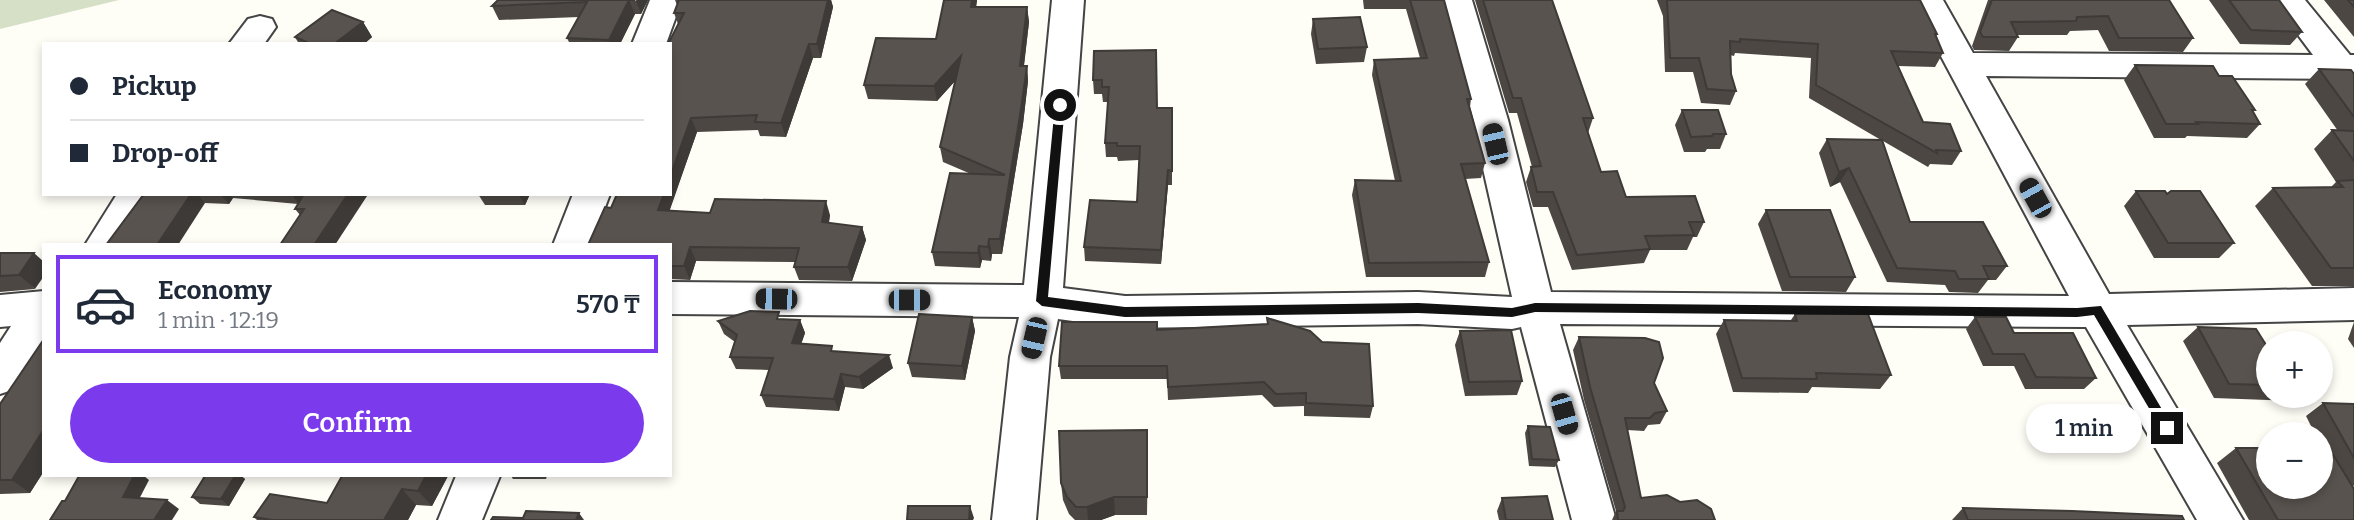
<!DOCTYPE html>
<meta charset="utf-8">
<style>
body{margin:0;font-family:Bitter,serif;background:#f6f6f7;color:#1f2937;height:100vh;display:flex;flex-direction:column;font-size:26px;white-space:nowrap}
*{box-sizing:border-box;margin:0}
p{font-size:23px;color:#747a83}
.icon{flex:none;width:38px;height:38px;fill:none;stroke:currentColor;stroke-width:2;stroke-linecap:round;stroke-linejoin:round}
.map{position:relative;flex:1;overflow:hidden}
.sheet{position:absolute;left:42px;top:243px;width:630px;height:234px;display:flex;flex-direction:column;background:#fff;border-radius:0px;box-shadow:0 4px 10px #0003}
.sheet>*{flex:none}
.guide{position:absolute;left:42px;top:42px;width:630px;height:154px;border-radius:0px;box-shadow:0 4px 10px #0003;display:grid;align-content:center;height:154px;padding:0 28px;background:#fff}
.tools{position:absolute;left:2256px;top:331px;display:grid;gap:14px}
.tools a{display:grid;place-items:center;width:77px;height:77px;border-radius:50%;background:#fff;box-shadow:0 4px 10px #0003;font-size:35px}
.end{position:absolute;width:32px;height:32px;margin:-16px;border:9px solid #111;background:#fff;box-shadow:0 0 0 4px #fff}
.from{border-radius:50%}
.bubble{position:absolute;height:49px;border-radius:24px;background:#fff;box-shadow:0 4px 10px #0003;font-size:23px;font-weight:600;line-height:49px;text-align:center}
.car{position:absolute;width:21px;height:42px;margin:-21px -10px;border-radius:9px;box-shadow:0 0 5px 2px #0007;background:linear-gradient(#222 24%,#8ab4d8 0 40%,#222 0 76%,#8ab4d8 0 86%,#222 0)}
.guide b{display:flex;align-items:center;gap:24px;height:66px;font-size:26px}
.guide b+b{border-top:2px solid #e0e1e3}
.guide i{width:18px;height:18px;background:#1f2937}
ul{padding:12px 0 0;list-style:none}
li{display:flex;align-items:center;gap:21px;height:98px;margin:0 14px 10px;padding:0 14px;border:4px solid transparent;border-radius:0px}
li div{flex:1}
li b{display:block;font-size:26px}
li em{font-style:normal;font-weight:600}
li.on{border-color:#7c3aed}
li>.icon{width:63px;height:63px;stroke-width:1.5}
.primary-button{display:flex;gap:14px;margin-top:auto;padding:14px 28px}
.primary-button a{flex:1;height:80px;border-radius:42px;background:#7c3aed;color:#fff;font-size:28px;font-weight:600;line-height:80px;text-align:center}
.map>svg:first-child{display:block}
.cemetery{fill:#d5e0c7}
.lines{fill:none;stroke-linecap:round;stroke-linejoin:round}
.minor-casing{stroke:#444;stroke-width:4}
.minor{fill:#fff;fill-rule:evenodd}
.wall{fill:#4c4743}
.shaded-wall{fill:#3e3a37}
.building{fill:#58534e;stroke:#3e3a37;stroke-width:2}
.route{fill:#111}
</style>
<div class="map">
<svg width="2354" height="520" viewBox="0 0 2354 520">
<rect width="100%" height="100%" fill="#fefdf6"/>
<!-- cemetery -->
<polygon class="cemetery" points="0,0 119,0 0,29"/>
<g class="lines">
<!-- minor casing -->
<g class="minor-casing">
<g id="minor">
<polygon points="650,0 682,0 666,44 632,44"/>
<polygon points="1052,0 1084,0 1063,288 1125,296 1418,292 1512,297 1472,120 1440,0 1472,0 1508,120 1551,292 2069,296 1911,0 1943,0 1973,53 2313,55 2272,0 2305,0 2350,55 2354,55 2354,79 1986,76 2109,294 2354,288 2354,320 2127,325 2243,520 2197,520 2086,327 1560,324 1616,520 1572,520 1521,327 1512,329 1418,324 1125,328 1058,319 1050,357 1036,520 992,520 1010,357 1019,317 670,314 670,282 1024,285"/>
<polygon points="260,16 272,19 276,27 264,44 229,44 248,19"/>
<polygon points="117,194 154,194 124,245 85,245"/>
<polygon points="573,194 610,194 591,245 553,245"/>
<polygon points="44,291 44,343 15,389 0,394 0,343 11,326 0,327 0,295"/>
<polygon points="456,476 500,476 482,520 438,520"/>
</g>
</g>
<!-- minor -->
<use href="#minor" class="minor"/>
</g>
<!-- wall -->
<g class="wall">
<polygon points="648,0 641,14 635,14 620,44 570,44 567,38 579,17 499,20 492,6"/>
<polygon points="675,0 831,0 833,7 821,58 813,58 786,137 760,136 758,130 697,132 669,211 710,213 830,215 829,223 862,227 866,240 852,281 799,280 794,267 795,262 696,261 690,280 670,279 670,245 611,208 670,194 678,24 674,13 677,5"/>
<polygon points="944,0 977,0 976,7 1027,7 1029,22 1024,66 1027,66 1028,81 1023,124 1002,254 992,254 991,261 982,260 980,268 935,266 932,252 971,174 943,162 940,147 956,80 937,101 868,99 864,85 936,39"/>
<polygon points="1363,0 1444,0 1471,99 1470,107 1485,163 1481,178 1465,179 1489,262 1485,277 1366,277 1352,195 1355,180 1395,181 1372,75 1374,60 1420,58 1406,9 1364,9"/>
<polygon points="1475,0 1552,0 1593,118 1588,133 1601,172 1626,197 1704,222 1697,237 1693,237 1687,250 1650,250 1644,263 1572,270 1548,207 1533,207 1526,182 1531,167 1532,167 1517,113 1509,113"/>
<polygon points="1657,0 1920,0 1937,34 1936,37 1943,53 1935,67 1898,66 1923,122 1961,151 1952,165 1930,164 1928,167 1883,141 1910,222 2007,266 1996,280 1988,280 1978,293 1949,292 1945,285 1887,282 1840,182 1830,187 1819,153 1827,139 1881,140 1809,98 1811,58 1735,53 1734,56 1730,55 1731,74 1736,91 1730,105 1701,103 1693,72 1665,72 1663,16"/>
<polygon points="1988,0 2169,0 2193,38 2183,52 2109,51 2098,30 2070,31 2067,35 2017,35 2018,37 2009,51 1974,50 1972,46"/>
<polygon points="2209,0 2279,0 2302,32 2290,45 2240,44"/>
<polygon points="2324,0 2354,0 2354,37"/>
<polygon points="1313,19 1367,47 1364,62 1316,64 1311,34"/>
<polygon points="363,22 372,37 364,44 299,44 295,37"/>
<polygon points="1094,51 1157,108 1172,108 1172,185 1168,185 1161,264 1085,261 1084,247 1137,202 1139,160 1118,161 1117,157 1106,157 1105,143 1108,102 1103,102 1102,94 1094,94 1093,80"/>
<polygon points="2135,65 2219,76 2255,110 2253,112 2260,124 2247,138 2187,136 2185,138 2154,138 2124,80"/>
<polygon points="2319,69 2354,74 2354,286 2312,286 2255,206 2273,188 2331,187 2336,182 2314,149 2332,130 2338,131 2305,84"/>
<polygon points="1682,110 1726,134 1720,149 1707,149 1705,152 1684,152 1675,125"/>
<polygon points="2136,191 2234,243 2219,258 2154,258 2124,206"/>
<polygon points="144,194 365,194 367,196 300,215 295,209 298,204 233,198 229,204 205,203"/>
<polygon points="478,194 530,194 525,205 485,205"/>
<polygon points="1766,210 1855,277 1846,292 1782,291 1758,224"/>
<polygon points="0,253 35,289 0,292"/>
<polygon points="1795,314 1891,375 1880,389 1812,387 1808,393 1733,392 1716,334 1724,320 1791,320"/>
<polygon points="972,317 975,331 965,380 912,377 908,363"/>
<polygon points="1975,317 2014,333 2096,378 2084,389 2025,389 2014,366 1983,366 1966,329"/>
<polygon points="1267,318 1373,406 1370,418 1304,416 1304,406 1274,407 1262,395 1168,400 1167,379 1061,379 1059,366 1157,330 1267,324"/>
<polygon points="782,319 800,320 805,333 801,344 834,351 893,368 863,389 845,387 839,411 766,407 761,395 769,370 736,369 730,357 735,342 724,334 718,321"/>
<polygon points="2354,322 2354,348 2348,339"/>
<polygon points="2198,327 2268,348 2268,396 2302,396 2295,401 2214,398 2183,341"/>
<polygon points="1460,331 1522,381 1517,395 1465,396 1455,345"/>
<polygon points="1579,337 1654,383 1667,411 1660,424 1648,425 1644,431 1627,430 1641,498 1680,502 1715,520 1612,520 1616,511 1584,400 1573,350"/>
<polygon points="44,339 44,471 30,493 0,494 0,404"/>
<polygon points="2323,403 2354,404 2354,486 2352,485 2354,520 2249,520 2217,463 2236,448 2323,448 2320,443 2320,434 2315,434 2306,416"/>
<polygon points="1528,426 1559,460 1555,467 1529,466 1525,433"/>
<polygon points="1147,430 1147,515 1115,515 1101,520 1075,520 1069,514 1063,500 1061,483"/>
<polygon points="205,476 241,476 245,479 229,506 200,504 192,497"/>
<polygon points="448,476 432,506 416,505 408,520 257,520 254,517 327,503"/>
<polygon points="511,476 547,476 546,479 513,479"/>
<polygon points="1502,498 1553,520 1499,520 1497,511"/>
<polygon points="1963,508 2184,520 1952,520"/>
</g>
<!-- shaded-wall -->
<g class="shaded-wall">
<polygon points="629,0 635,14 620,44 611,44 609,40"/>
<polygon points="636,0 648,0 641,14"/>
<polygon points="828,0 831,0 833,7 821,58 817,44"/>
<polygon points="972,0 977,0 974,22 971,7"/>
<polygon points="1027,7 1029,22 1022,81 1020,66"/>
<polygon points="363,22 372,37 364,44 334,44"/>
<polygon points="809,44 813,58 786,137 781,123"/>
<polygon points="961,56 964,71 937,101 934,86"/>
<polygon points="1027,66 1028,81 1023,124 1002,254 1000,239"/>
<polygon points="691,118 697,132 665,224 658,210 664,194 670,194 670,177"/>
<polygon points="1849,168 1840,182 1830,187 1839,172"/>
<polygon points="1168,170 1168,185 1161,264 1161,250"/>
<polygon points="191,194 197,194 205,203 178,245 157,245"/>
<polygon points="220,194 230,194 233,198 229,204"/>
<polygon points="291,194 307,194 299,204"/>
<polygon points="348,194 365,194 367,196 335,245 314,245"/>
<polygon points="518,194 530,194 525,205"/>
<polygon points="826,201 830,215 826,236 822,222"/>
<polygon points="862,227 866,240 852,281 848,267"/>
<polygon points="989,239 992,254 991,261 988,247"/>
<polygon points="979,246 982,260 980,268 978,253"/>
<polygon points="690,247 696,261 690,280 684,266"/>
<polygon points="34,253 44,262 44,276 35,289 19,275"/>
<polygon points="972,317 975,331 965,380 962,366"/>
<polygon points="800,320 805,333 797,356 792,343"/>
<polygon points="889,355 893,368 863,389 859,377"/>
<polygon points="841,374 845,387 839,411 834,399"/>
<polygon points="44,429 44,471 30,493 12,480"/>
<polygon points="1147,430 1148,448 1147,515"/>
<polygon points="134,476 144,476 149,480 135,507 123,497"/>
<polygon points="235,476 241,476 245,479 229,506 221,499"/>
<polygon points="426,476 448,476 432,506 418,491"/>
<polygon points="402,489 416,505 408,520 384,520"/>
<polygon points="1114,497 1115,515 1101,520 1088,520 1087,507"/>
<polygon points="167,500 179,509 172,520 154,520"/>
<polygon points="970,506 974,518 973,520 969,520"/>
<polygon points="579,513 584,520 576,520"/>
</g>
<!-- building -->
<g class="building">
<polygon points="498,0 635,0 629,0 609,40 567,38 587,2 492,6"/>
<polygon points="679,0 828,0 817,44 809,44 781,123 755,122 757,115 691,118 670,177 670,44 668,44 684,13 674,13"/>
<polygon points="944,0 972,0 971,7 1027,7 1020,66 1027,66 1021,109 1000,239 989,239 988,247 979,246 978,253 932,252 950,173 1005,175 940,147 961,56 934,86 864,85 876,38 936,39"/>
<polygon points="1410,0 1444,0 1471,99 1467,99 1485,163 1461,164 1489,262 1369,263 1355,180 1401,181 1374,60 1427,58"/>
<polygon points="1483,0 1552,0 1593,118 1583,118 1601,172 1617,171 1626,197 1695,196 1704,222 1689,222 1694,235 1645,236 1650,249 1577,255 1553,192 1537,192 1531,167 1541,166 1521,98 1513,98"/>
<polygon points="1667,0 1920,0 1937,34 1935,34 1943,53 1891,51 1923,122 1950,124 1961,151 1936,150 1937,153 1816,85 1818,44 1740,39 1740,42 1730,41 1731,74 1736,91 1707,89 1699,58 1670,58"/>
<polygon points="1992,0 2169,0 2193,38 2119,38 2108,16 2077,17 2076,21 2011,22 2018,37 1983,37 1980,32"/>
<polygon points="2229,0 2279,0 2302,32 2251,30"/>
<polygon points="2348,0 2354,0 2354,7"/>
<polygon points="332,10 363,22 334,44 311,44 295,37"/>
<polygon points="1360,17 1367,47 1318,49 1313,19"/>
<polygon points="1156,50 1157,108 1172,108 1172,171 1168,170 1161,250 1084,247 1090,200 1137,202 1140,146 1117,146 1117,143 1105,143 1109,87 1102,87 1102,80 1093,80 1094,51"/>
<polygon points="2135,65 2213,66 2219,76 2232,76 2255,110 2252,110 2260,124 2196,122 2198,124 2166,124"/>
<polygon points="2319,69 2351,70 2354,74 2354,117"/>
<polygon points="1682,110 1718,110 1726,134 1713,134 1712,136 1691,137"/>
<polygon points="2332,130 2354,131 2354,161"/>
<polygon points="1827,139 1882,140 1910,222 1983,222 2007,266 1983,266 1989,279 1959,279 1955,271 1897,268 1849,168 1839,172"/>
<polygon points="2354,180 2354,268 2331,268 2273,188 2343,187 2337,181"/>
<polygon points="2136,191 2165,191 2167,194 2171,191 2200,191 2234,243 2168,243"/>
<polygon points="144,194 191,194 157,245 106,245"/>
<polygon points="304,194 348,194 314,245 280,245 304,209 295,209"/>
<polygon points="617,194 664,194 658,210 710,213 715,199 826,201 822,222 862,227 848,267 794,267 799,248 690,247 684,266 670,266 670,245 588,245 605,207 611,208"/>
<polygon points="1766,210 1830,210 1855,277 1790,277"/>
<polygon points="0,253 34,253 19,275 0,276"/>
<polygon points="750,311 779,312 777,319 800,320 792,343 832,346 831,351 889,355 859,377 841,374 834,399 761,395 773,358 730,357 737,335 718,321"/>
<polygon points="919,314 972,317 962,366 908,363"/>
<polygon points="1795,314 1868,314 1891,375 1816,373 1817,379 1742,378 1724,320 1797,321"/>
<polygon points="1975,317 2006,317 2014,333 2073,333 2096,378 2036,377 2024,354 1993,354"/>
<polygon points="1267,318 1310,331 1322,342 1369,344 1373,406 1306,403 1306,393 1276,394 1264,382 1168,387 1167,366 1059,366 1062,322 1157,322 1157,330 1268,324"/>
<polygon points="2198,327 2256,329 2268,348 2268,385 2229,384"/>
<polygon points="1511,330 1522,381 1469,382 1460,331"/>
<polygon points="1579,337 1645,338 1659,342 1663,358 1654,383 1667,411 1655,413 1650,418 1625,418 1641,498 1667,495 1680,502 1697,500 1711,509 1715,520 1618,520 1617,511 1623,511 1625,507 1590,387"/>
<polygon points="44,339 44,429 12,480 0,480 0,404"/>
<polygon points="2323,403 2354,404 2354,458"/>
<polygon points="1528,426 1550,427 1559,460 1532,459"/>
<polygon points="1147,430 1147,497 1114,497 1087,507 1076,507 1067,497 1061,483 1059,431"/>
<polygon points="2236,448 2268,448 2268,486 2320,486 2320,448 2329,448 2354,489 2354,520 2278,520"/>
<polygon points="79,476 134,476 123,497 167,500 154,520 50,520 62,501 65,501"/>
<polygon points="205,476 235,476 221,499 192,497"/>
<polygon points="342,476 426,476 418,491 402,489 384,520 272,520 254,517 270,494 327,503"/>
<polygon points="1547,496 1553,520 1506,520 1502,498"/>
<polygon points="908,506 970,506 969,520 907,520"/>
<polygon points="1963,508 2072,511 2182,516 2184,520 1968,520"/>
<polygon points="526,511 579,513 576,520 491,520 493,517 523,518"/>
</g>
<!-- route -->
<polygon class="route" points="1060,101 1065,105 1048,297 1125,307 1418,303 1512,308 1535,303 2077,308 2101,306 2173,428 2171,432 2163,432 2094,315 2077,317 1535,312 1512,317 1418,313 1125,317 1042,306 1036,301 1055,105"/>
</svg>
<div class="tools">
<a>+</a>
<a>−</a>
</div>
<i class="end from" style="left:1060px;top:105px"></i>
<i class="end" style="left:2167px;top:428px"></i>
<div class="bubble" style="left:2026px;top:404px;width:116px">1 min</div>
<i class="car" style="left:1495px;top:144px;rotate:347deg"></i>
<i class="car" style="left:2035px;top:198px;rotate:331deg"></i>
<i class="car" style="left:776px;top:299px;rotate:271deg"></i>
<i class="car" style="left:909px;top:300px;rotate:90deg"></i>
<i class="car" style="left:1034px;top:338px;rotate:193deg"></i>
<i class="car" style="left:1564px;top:414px;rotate:164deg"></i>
<div class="guide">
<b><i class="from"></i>Pickup</b>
<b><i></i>Drop-off</b>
</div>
<section class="sheet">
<ul>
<li class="on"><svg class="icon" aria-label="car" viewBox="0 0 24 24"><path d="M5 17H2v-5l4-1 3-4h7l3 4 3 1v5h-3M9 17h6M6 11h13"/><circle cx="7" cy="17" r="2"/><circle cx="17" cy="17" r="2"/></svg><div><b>Economy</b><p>1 min · 12:19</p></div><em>570 ₸</em></li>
</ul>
<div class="primary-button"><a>Confirm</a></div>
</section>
</div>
